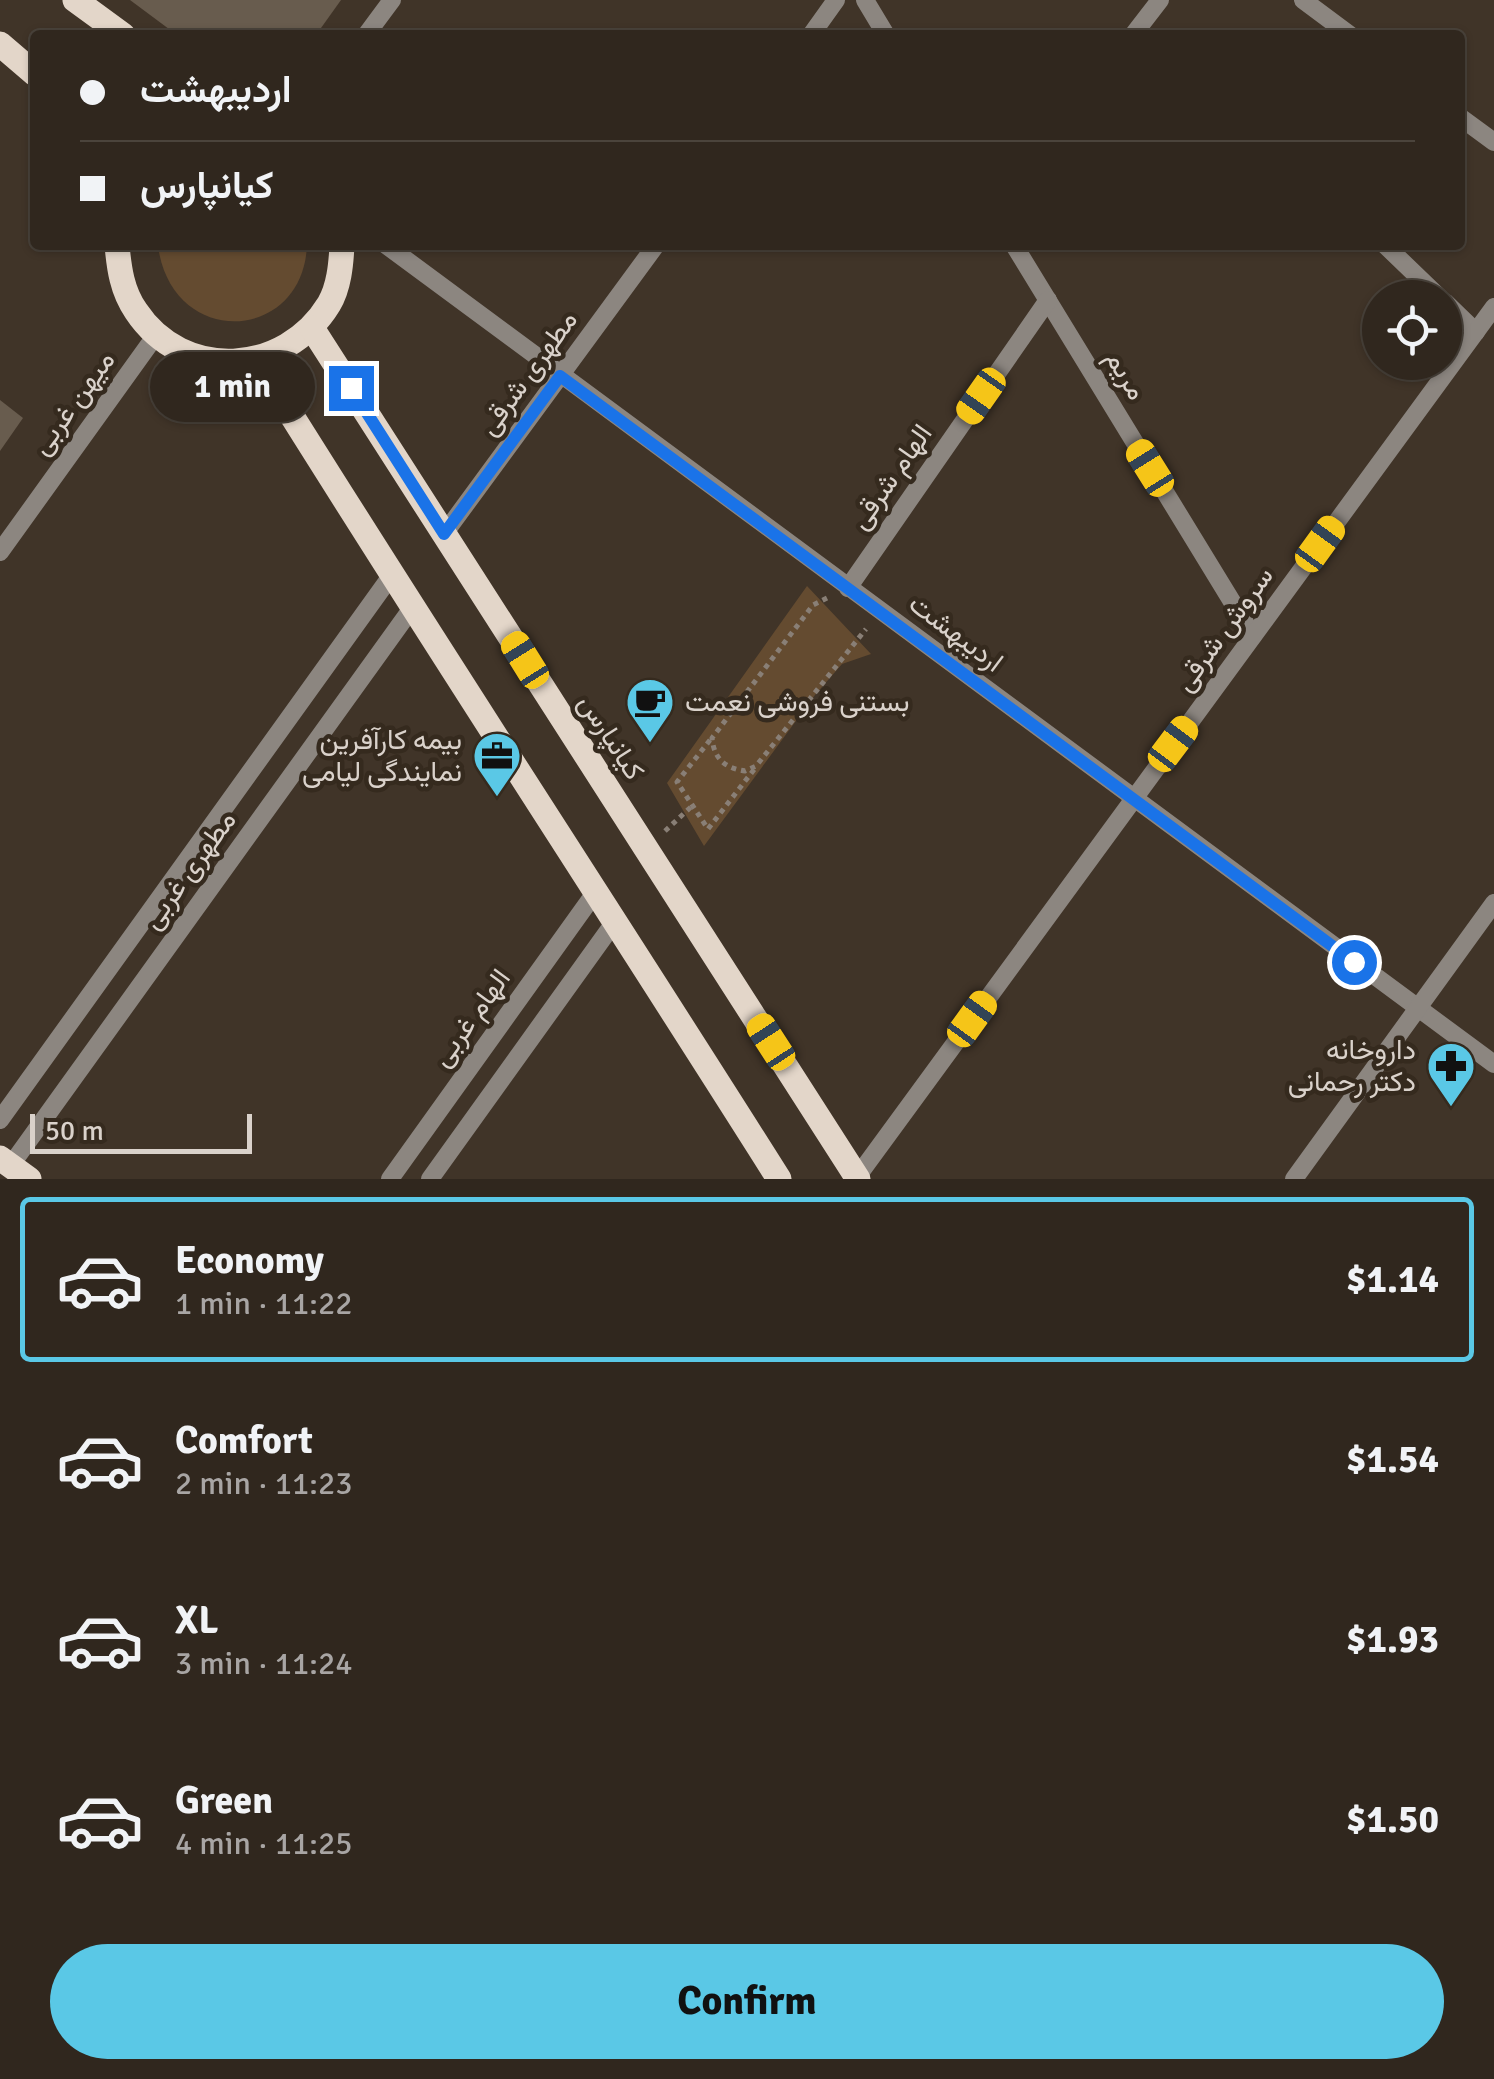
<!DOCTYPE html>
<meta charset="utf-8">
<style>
body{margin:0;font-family:Signika,Vazirmatn,sans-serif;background:#3c332b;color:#f1f3f6;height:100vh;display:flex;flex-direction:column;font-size:38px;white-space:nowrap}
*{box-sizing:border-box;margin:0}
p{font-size:32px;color:#a8a5a4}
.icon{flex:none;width:55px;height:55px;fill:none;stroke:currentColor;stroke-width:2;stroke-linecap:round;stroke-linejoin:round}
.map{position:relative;height:1179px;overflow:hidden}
.details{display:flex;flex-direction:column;background:#30271e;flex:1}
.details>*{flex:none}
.top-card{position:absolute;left:30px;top:30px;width:1435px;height:220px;border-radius:10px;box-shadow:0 2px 8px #0004,0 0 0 2px #4b443c;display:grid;align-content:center;height:220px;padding:0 50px;background:#30271e}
.buttons{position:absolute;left:1362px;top:280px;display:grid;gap:20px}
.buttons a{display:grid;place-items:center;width:100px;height:100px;border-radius:50%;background:#30271e;box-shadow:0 2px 8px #0004,0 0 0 2px #4b443c;font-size:50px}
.scale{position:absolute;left:30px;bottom:25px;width:222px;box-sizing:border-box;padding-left:10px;border:5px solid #dad2cb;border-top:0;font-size:28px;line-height:35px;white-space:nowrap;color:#dad2cb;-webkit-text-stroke:8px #352a1e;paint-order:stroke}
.end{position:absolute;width:45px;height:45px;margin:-22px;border:12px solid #1a73e8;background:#fff;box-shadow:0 0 0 5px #fff}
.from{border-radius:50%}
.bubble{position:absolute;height:70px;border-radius:35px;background:#30271e;box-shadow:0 2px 8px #0004,0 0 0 2px #4b443c;font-size:32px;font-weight:700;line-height:70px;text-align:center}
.car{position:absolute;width:30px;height:60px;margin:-30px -15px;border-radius:12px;box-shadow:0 0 8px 2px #0007;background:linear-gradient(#f5c518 24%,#345 0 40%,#f5c518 0 76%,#345 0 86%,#f5c518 0)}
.top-card b{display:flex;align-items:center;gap:35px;height:95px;font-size:38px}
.top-card b+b{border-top:2px solid #4b443c}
.top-card i{width:25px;height:25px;background:#f1f3f6}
ul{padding:18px 0 0;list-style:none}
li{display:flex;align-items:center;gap:30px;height:165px;margin:0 20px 15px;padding:0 30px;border:5px solid transparent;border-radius:10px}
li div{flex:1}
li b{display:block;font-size:38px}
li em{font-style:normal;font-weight:700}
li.current{border-color:#5ac8e6}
li>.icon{width:90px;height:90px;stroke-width:1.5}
.primary-button{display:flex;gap:20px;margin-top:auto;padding:20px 50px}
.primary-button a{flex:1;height:115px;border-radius:60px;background:#5ac8e6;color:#111;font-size:40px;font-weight:700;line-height:115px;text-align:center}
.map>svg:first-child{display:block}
.green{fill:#644b30}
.building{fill:#685c4e}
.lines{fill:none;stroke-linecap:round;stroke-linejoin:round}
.path{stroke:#897f76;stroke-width:5;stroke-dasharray:5 5;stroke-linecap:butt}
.minor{stroke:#8c8680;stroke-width:18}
.major{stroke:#e3d6c9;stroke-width:25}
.route{stroke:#1a73e8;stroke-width:12}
.labels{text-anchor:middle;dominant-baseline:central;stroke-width:9;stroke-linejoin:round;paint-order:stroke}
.street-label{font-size:28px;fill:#dad2cb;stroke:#352a1e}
.poi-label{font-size:28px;fill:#dad2cb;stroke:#352a1e;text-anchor:end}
</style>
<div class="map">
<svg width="1494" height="1179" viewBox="0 0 1494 1179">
<rect width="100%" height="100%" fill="#403428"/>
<!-- green -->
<g class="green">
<path d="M307 245C303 343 172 350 158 246Z"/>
<polygon points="807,586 871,654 842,664 815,695 704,846 667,783"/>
</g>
<!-- building -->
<g class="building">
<polygon points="130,0 341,0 316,35 177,35"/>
<polygon points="0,400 23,418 0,451"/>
</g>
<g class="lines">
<!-- path -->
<g class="path">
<path d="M827 598 813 605 712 738C714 759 725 768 745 771L756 766 866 629"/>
<polyline points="710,740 677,782 708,829 756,767"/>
<polyline points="665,831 692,806"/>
</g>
<!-- minor -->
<g class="minor">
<polyline points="865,0 886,35"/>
<polyline points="1303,0 1350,35"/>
<polyline points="366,35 392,0"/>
<polyline points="811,35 836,0"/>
<polyline points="1133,35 1160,0"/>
<polyline points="1460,117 1494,142"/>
<polyline points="386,245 1494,1064"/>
<polyline points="1014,245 1253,636"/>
<polyline points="1385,245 1440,298"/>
<polyline points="1445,302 1476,332"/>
<polyline points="444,534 656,245"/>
<polyline points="0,552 156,335"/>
<polyline points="848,588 1048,300"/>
<polyline points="0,1120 391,576"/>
<polyline points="11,1165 412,608"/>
<polyline points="857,1177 1494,307"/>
<polyline points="390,1179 597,890"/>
<polyline points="430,1179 616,920"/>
<polyline points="1294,1179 1494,903"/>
</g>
<!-- major -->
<g class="major">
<polyline points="75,0 123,35"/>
<polyline points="0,44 35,74"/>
<path d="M117 245C119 268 122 291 136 311 183 382 285 376 329 304 339 287 341 265 342 245"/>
<polyline points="312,328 858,1179"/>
<path d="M257 360C428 635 606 905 779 1179"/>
<polyline points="0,1158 29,1179"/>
</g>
</g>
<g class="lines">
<!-- route -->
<polyline class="route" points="351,388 444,534 560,376 1354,962"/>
</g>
<!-- icons -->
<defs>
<g id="cafe-pin" transform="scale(2.5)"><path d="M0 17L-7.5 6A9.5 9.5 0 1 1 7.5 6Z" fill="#5ac8e6" stroke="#352a1e"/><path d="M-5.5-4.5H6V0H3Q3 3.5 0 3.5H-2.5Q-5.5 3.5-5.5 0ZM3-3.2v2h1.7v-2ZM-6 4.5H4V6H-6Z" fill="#111"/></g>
<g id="office-pin" transform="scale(2.5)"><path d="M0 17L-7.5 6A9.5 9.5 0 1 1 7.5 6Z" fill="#5ac8e6" stroke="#352a1e"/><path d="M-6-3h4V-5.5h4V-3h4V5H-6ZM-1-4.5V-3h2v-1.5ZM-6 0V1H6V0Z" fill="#111"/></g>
<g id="pharmacy-pin" transform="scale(2.5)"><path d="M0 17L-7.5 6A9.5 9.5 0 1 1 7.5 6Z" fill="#5ac8e6" stroke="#352a1e"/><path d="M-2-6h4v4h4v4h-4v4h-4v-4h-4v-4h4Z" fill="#111"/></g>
</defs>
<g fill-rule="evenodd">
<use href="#cafe-pin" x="650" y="702"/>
<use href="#office-pin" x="497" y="756"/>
<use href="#pharmacy-pin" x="1451" y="1066"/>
</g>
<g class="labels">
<!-- street labels -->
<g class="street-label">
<text transform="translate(528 373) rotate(-54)">مطهری شرقی</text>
<text transform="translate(1126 375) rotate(59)">مریم</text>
<text transform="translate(73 403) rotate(-54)">میهن غربی</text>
<text transform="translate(891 477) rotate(-55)">الهام شرقی</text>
<text transform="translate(1224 629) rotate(-54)">سروش شرقی</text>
<text transform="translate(956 633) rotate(37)">اردیبهشت</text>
<text transform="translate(611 737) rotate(57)">کیانپارس</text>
<text transform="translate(189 870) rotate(-54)">مطهری غربی</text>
<text transform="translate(471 1018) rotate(-54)">الهام غربی</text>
</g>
<!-- poi labels -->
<g class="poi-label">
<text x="685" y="702" text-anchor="start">بستنی فروشی نعمت</text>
<text x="462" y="740">بیمه کارآفرین<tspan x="462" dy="32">نمایندگی لیامی</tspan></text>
<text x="1416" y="1050">داروخانه<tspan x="1416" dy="32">دکتر رحمانی</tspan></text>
</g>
</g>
</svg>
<div class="buttons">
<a><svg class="icon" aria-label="locate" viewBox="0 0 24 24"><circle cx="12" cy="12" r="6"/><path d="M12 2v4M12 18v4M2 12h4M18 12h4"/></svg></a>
</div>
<div class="scale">50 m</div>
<i class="end from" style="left:1354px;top:962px"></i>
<i class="end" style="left:351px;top:388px"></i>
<div class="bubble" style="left:150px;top:352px;width:165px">1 min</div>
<i class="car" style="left:981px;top:396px;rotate:215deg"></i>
<i class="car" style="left:1150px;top:468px;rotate:328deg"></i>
<i class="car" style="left:1320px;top:544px;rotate:36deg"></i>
<i class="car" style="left:525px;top:660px;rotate:328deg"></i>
<i class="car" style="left:1173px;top:744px;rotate:37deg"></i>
<i class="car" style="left:972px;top:1019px;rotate:36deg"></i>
<i class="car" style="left:771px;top:1042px;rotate:327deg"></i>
<div class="top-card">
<b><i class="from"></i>اردیبهشت</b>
<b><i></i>کیانپارس</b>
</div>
</div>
<section class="details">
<ul>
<li class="current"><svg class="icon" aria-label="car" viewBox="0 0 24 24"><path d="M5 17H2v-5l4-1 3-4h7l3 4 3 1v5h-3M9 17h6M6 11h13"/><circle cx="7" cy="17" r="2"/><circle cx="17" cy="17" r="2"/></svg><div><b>Economy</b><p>1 min · 11:22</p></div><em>$1.14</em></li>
<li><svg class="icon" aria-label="car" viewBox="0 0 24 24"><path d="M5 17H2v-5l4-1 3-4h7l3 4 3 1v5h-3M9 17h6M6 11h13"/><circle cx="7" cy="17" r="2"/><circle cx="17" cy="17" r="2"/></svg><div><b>Comfort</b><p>2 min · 11:23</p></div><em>$1.54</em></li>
<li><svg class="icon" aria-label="car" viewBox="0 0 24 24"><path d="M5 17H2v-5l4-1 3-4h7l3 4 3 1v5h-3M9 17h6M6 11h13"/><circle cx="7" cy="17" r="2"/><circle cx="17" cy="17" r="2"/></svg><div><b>XL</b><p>3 min · 11:24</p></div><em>$1.93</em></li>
<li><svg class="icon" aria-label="car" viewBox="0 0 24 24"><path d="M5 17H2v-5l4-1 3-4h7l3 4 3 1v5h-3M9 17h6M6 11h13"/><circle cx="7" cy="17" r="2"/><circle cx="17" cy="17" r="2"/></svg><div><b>Green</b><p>4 min · 11:25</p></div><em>$1.50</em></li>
</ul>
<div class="primary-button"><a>Confirm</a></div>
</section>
